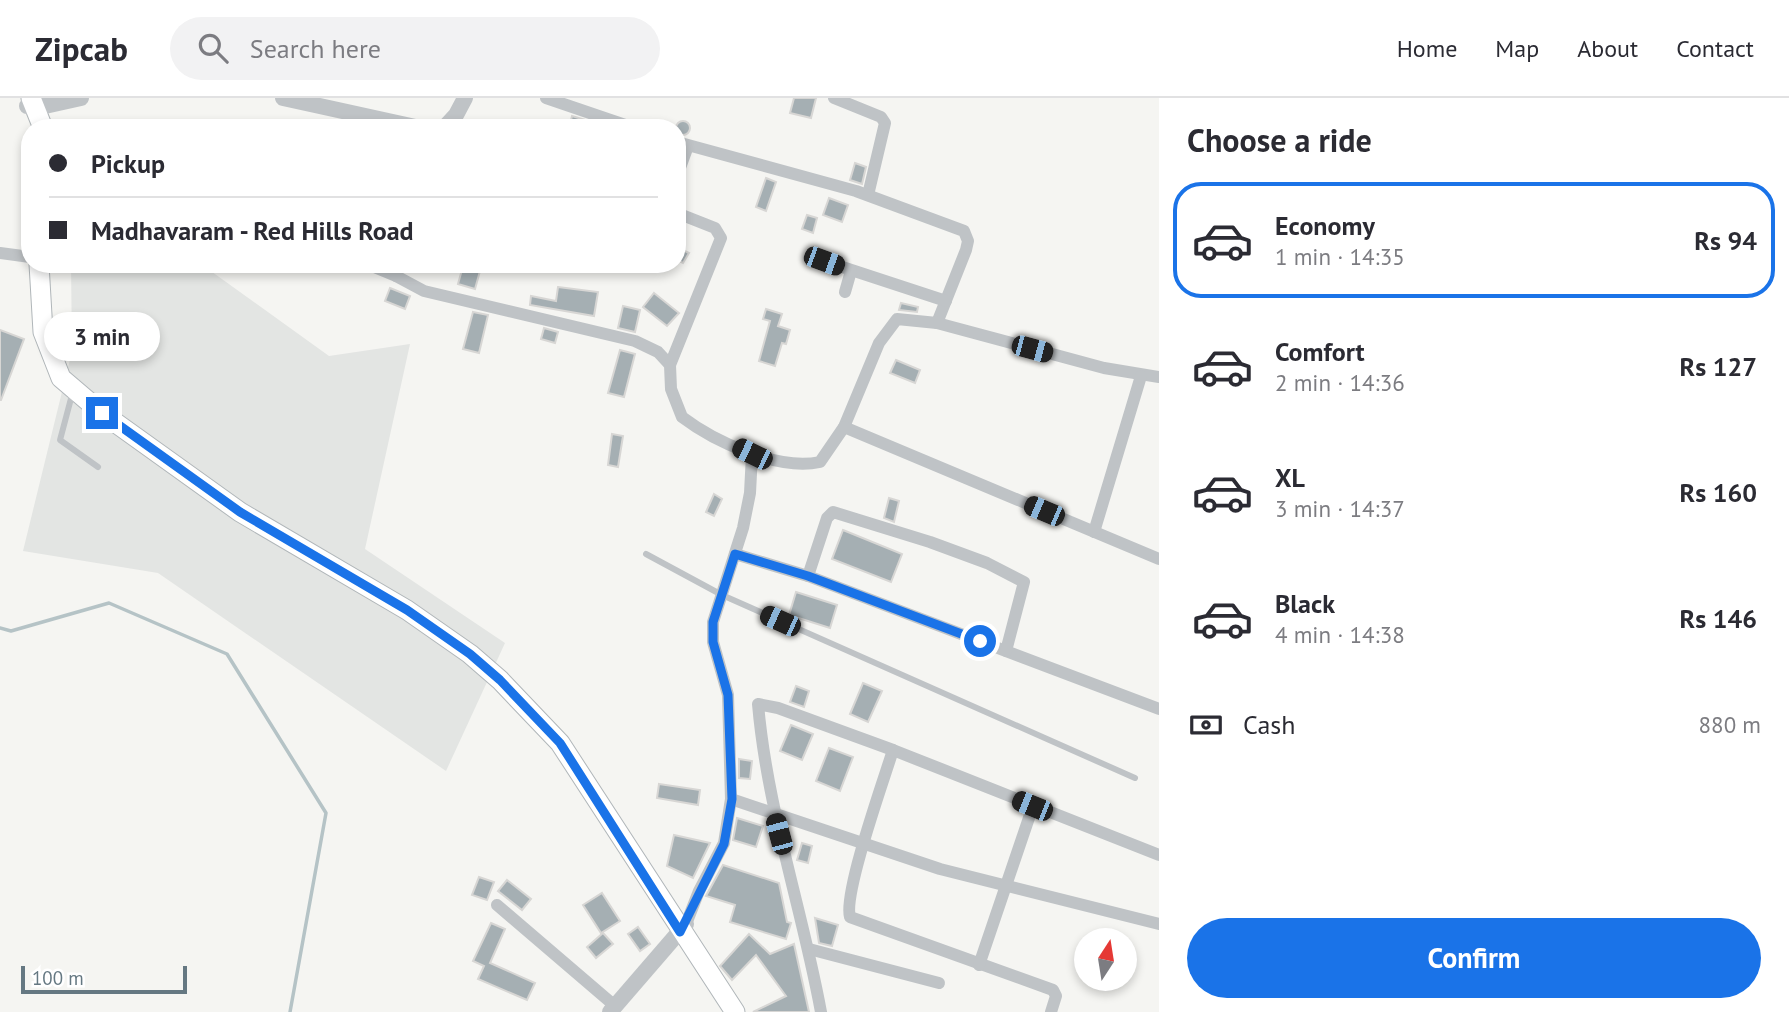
<!DOCTYPE html>
<meta charset="utf-8">
<style>
body{margin:0;font-family:"PT Sans",sans-serif;background:#f2f2f3;color:#2b2b33;height:100vh;display:flex;flex-direction:column;font-size:26px;white-space:nowrap}
*{box-sizing:border-box;margin:0}
p{font-size:23px;color:#7c7c81}
.icon{flex:none;width:38px;height:38px;fill:none;stroke:currentColor;stroke-width:2;stroke-linecap:round;stroke-linejoin:round}
.map{position:relative;flex:1;overflow:hidden}
.sheet{display:flex;flex-direction:column;background:#fff;width:630px}
.sheet>*{flex:none}
.top-card{position:absolute;left:21px;top:21px;width:665px;height:154px;border-radius:28px;box-shadow:0 4px 10px #0003;display:grid;align-content:center;height:154px;padding:0 28px;background:#fff}
.needle{width:46px;rotate:12deg}
.fabs{position:absolute;left:1074px;top:830px;display:grid;gap:14px}
.fabs a{display:grid;place-items:center;width:63px;height:63px;border-radius:50%;background:#fff;box-shadow:0 4px 10px #0003;font-size:35px}
.scale{position:absolute;left:21px;bottom:18px;width:166px;box-sizing:border-box;padding-left:7px;border:4px solid #657882;border-top:0;font-size:19px;line-height:24px;white-space:nowrap;color:#657882;-webkit-text-stroke:5px #fff;paint-order:stroke}
.end{position:absolute;width:32px;height:32px;margin:-16px;border:9px solid #1a73e8;background:#fff;box-shadow:0 0 0 4px #fff}
.from{border-radius:50%}
.bubble{position:absolute;height:49px;border-radius:24px;background:#fff;box-shadow:0 4px 10px #0003;font-size:23px;font-weight:700;line-height:49px;text-align:center}
.car{position:absolute;width:21px;height:42px;margin:-21px -10px;border-radius:9px;box-shadow:0 0 5px 2px #0007;background:linear-gradient(#222 24%,#8ab4d8 0 40%,#222 0 76%,#8ab4d8 0 86%,#222 0)}
.top-card b{display:flex;align-items:center;gap:24px;height:66px;font-size:26px}
.top-card b+b{border-top:2px solid #e1e1e2}
.top-card i{width:18px;height:18px;background:#2b2b33}
ul{padding:0;list-style:none}
li{display:flex;align-items:center;gap:21px;height:116px;margin:0 14px 10px;padding:0 14px;border:4px solid transparent;border-radius:28px}
li div{flex:1}
li b{display:block;font-size:26px}
li em{font-style:normal;font-weight:700}
li.active{border-color:#1a73e8}
li>.icon{width:63px;height:63px;stroke-width:1.5}
h2{padding:0 28px;font-size:32px;line-height:84px}
.pay{display:flex;align-items:center;gap:18px;height:77px;padding:0 28px;font-size:26px}
.pay p{margin-inline-start:auto}
.button{display:flex;gap:14px;margin-top:auto;padding:14px 28px}
.button a{flex:1;height:80px;border-radius:42px;background:#1a73e8;color:#fff;font-size:28px;font-weight:700;line-height:80px;text-align:center}
header{display:flex;align-items:center;gap:42px;box-sizing:border-box;height:98px;padding:0 35px;background:#fff;border-bottom:2px solid #e1e1e2}
header strong{font-size:33px}
nav{display:flex;gap:38px;margin-inline-start:auto;font-size:24px}
.search{width:490px;height:63px;background:#f2f2f3;display:flex;align-items:center;gap:18px;box-sizing:border-box;padding:0 24px;border-radius:38px;color:#7c7c81;font-size:26px}
main{display:flex;flex:1;min-height:0}
.map>svg:first-child{display:block}
.built{fill:#e3e5e3}
.lines{fill:none;stroke-linecap:round;stroke-linejoin:round}
.stream{stroke:#b5c3c6;stroke-width:3.5}
.building{fill:#a5afb3;stroke:#d7d6d4;stroke-width:2}
.primary-casing{stroke:#b0b6b9;stroke-width:21}
.service{stroke:#bfc3c6;stroke-width:6}
.minor{stroke:#bfc3c6;stroke-width:12}
.tertiary{stroke:#bfc3c6;stroke-width:16}
.primary{stroke:#fff;stroke-width:19}
.route{stroke:#1a73e8;stroke-width:9}
</style>
<header>
<strong>Zipcab</strong>
<div class="search"><svg class="icon" aria-label="search" viewBox="0 0 24 24"><circle cx="10" cy="10" r="6"/><path d="M15 15l6 6"/></svg>Search here</div>
<nav><a>Home</a><a>Map</a><a>About</a><a>Contact</a></nav>
</header>
<main>
<div class="map">
<svg width="1159" height="914" viewBox="0 0 1159 914">
<rect width="100%" height="100%" fill="#f5f5f2"/>
<!-- built -->
<polygon class="built" points="71,166 201,166 329,258 410,246 365,451 505,545 446,673 158,475 23,453 72,253"/>
<g class="lines">
<!-- stream -->
<polyline class="stream" points="0,530 11,533 109,505 227,556 326,715 290,914"/>
</g>
<!-- building -->
<g class="building">
<polygon points="794,0 816,0 811,20 790,15"/>
<polygon points="572,18 585,22 583,30 569,30"/>
<circle cx="683" cy="30" r="7"/>
<polygon points="855,65 866,69 862,86 850,82"/>
<polygon points="766,80 776,84 766,113 756,109"/>
<polygon points="829,100 848,107 842,124 823,117"/>
<polygon points="807,117 817,120 813,135 802,131"/>
<polygon points="677,149 689,155 683,165 677,162"/>
<polygon points="463,168 480,173 475,191 458,186"/>
<polygon points="558,189 598,194 594,218 530,207 531,198 556,203"/>
<polygon points="390,190 410,198 405,211 385,203"/>
<polygon points="654,195 679,215 667,228 643,209"/>
<polygon points="901,205 918,209 917,214 899,212"/>
<polygon points="623,208 640,212 635,234 618,230"/>
<polygon points="766,211 782,216 778,228 790,232 786,246 782,245 775,268 759,263 770,223 763,221"/>
<polygon points="473,214 488,217 479,255 463,251"/>
<polygon points="544,230 558,234 555,245 541,241"/>
<polygon points="0,232 24,241 1,302 0,302"/>
<polygon points="620,252 635,256 624,299 608,295"/>
<polygon points="896,262 920,272 915,285 890,275"/>
<polygon points="612,336 623,338 618,369 608,367"/>
<polygon points="714,396 722,401 714,418 706,414"/>
<polygon points="889,400 899,403 894,424 884,420"/>
<polygon points="843,432 902,456 891,484 832,461"/>
<polygon points="796,494 837,507 830,530 789,517"/>
<polygon points="863,585 882,593 868,624 850,616"/>
<polygon points="796,588 809,593 804,609 790,604"/>
<polygon points="791,627 813,636 802,662 780,653"/>
<polygon points="829,650 853,659 840,693 816,683"/>
<polygon points="739,661 752,663 750,681 739,680"/>
<polygon points="659,686 700,692 698,707 657,700"/>
<polygon points="737,720 763,728 756,749 733,742"/>
<polygon points="674,737 710,745 693,780 667,768"/>
<polygon points="802,745 812,748 808,765 797,762"/>
<polygon points="723,767 779,785 787,824 791,825 786,841 730,824 735,807 706,798"/>
<polygon points="479,779 494,784 487,802 472,797"/>
<polygon points="507,782 531,801 522,812 498,793"/>
<polygon points="602,795 620,823 601,835 583,807"/>
<polygon points="815,820 838,827 832,848 819,845"/>
<polygon points="491,825 505,831 490,865 535,885 527,902 478,881 484,868 473,863"/>
<polygon points="638,829 650,846 640,853 628,836"/>
<polygon points="603,835 613,846 596,860 587,849"/>
<polygon points="749,836 770,856 794,846 809,914 753,914 786,898 756,857 732,882 720,868"/>
</g>
<g class="lines">
<!-- primary casing -->
<g class="primary-casing">
<g id="primary">
<polyline points="31,0 43,30"/>
<polyline points="39,166 43,234 61,280 102,315 240,414 407,512 470,556 500,582 560,645 735,914"/>
</g>
</g>
<!-- service -->
<g class="service">
<polyline points="73,293 60,342 98,369"/>
<polyline points="646,456 722,497 1135,680"/>
</g>
<!-- minor -->
<g class="minor">
<polyline points="546,0 634,30"/>
<polyline points="834,0 881,19 885,25 868,97"/>
<polyline points="677,44 856,93 964,133 968,143 966,152 937,225"/>
<polyline points="677,78 688,48"/>
<polyline points="0,155 30,159"/>
<polyline points="824,163 946,203"/>
<polyline points="367,166 396,178"/>
<path d="M395 166 396 178 424 193 635 243 658 254 670 267 671 291 682 319C715 344 778 373 820 364L844 329 879 245 897 221 937 225 1104 270 1159 279"/>
<polyline points="845,194 851,173"/>
<polyline points="670,267 721,140 715,130 677,115"/>
<polyline points="844,329 1159,461"/>
<polyline points="1094,434 1141,278"/>
<polyline points="735,456 808,478 1159,611"/>
<polyline points="808,478 827,420 833,414 930,444 987,465 1024,484 1006,553"/>
<path d="M893 652C884 681 843 796 850 819L1053 892 1056 898 1051 914"/>
<polyline points="731,701 940,771 1159,826"/>
<polyline points="497,807 615,908"/>
<polyline points="686,826 699,793 724,745 731,701 728,597 713,544 713,524 743,430 750,395 752,356"/>
<polyline points="809,851 939,885"/>
<polyline points="979,867 1033,708"/>
<path d="M821 914C802 810 767 711 758 606L778 610 893 652 1159 757"/>
</g>
<!-- tertiary -->
<g class="tertiary">
<polyline points="283,0 420,30"/>
<polyline points="27,8 45,8 81,0"/>
<polyline points="436,30 445,29 456,17 465,0"/>
<polyline points="610,914 686,826"/>
</g>
<!-- primary -->
<use href="#primary" class="primary"/>
</g>
<g class="lines">
<!-- route -->
<polyline class="route" points="102,315 240,414 407,512 470,556 500,582 560,645 680,834 724,746 732,701 728,597 713,544 713,524 735,456 808,478 980,543"/>
</g>
</svg>
<div class="fabs">
<a><svg class="needle" viewBox="-14 -14 28 28"><path d="M0-13l5 13h-10z" fill="#e53935"/><path d="M0 13l5-13h-10z" fill="#7c7c81"/></svg></a>
</div>
<div class="scale">100 m</div>
<i class="end from" style="left:980px;top:543px"></i>
<i class="end" style="left:102px;top:315px"></i>
<div class="bubble" style="left:44px;top:214px;width:116px">3 min</div>
<i class="car" style="left:824px;top:163px;rotate:110deg"></i>
<i class="car" style="left:1032px;top:251px;rotate:105deg"></i>
<i class="car" style="left:752px;top:356px;rotate:296deg"></i>
<i class="car" style="left:1044px;top:413px;rotate:293deg"></i>
<i class="car" style="left:780px;top:523px;rotate:294deg"></i>
<i class="car" style="left:1032px;top:708px;rotate:292deg"></i>
<i class="car" style="left:779px;top:736px;rotate:345deg"></i>
<div class="top-card">
<b><i class="from"></i>Pickup</b>
<b><i></i>Madhavaram - Red Hills Road</b>
</div>
</div>
<section class="sheet">
<h2>Choose a ride</h2>
<ul>
<li class="active"><svg class="icon" aria-label="car" viewBox="0 0 24 24"><path d="M5 17H2v-5l4-1 3-4h7l3 4 3 1v5h-3M9 17h6M6 11h13"/><circle cx="7" cy="17" r="2"/><circle cx="17" cy="17" r="2"/></svg><div><b>Economy</b><p>1 min · 14:35</p></div><em>Rs 94</em></li>
<li><svg class="icon" aria-label="car" viewBox="0 0 24 24"><path d="M5 17H2v-5l4-1 3-4h7l3 4 3 1v5h-3M9 17h6M6 11h13"/><circle cx="7" cy="17" r="2"/><circle cx="17" cy="17" r="2"/></svg><div><b>Comfort</b><p>2 min · 14:36</p></div><em>Rs 127</em></li>
<li><svg class="icon" aria-label="car" viewBox="0 0 24 24"><path d="M5 17H2v-5l4-1 3-4h7l3 4 3 1v5h-3M9 17h6M6 11h13"/><circle cx="7" cy="17" r="2"/><circle cx="17" cy="17" r="2"/></svg><div><b>XL</b><p>3 min · 14:37</p></div><em>Rs 160</em></li>
<li><svg class="icon" aria-label="car" viewBox="0 0 24 24"><path d="M5 17H2v-5l4-1 3-4h7l3 4 3 1v5h-3M9 17h6M6 11h13"/><circle cx="7" cy="17" r="2"/><circle cx="17" cy="17" r="2"/></svg><div><b>Black</b><p>4 min · 14:38</p></div><em>Rs 146</em></li>
</ul>
<div class="pay"><svg class="icon" aria-label="cash" viewBox="0 0 24 24"><path d="M3 7h18v10H3z"/><circle cx="12" cy="12" r="2"/></svg>Cash<p>880 m</p></div>
<div class="button"><a>Confirm</a></div>
</section>
</main>
